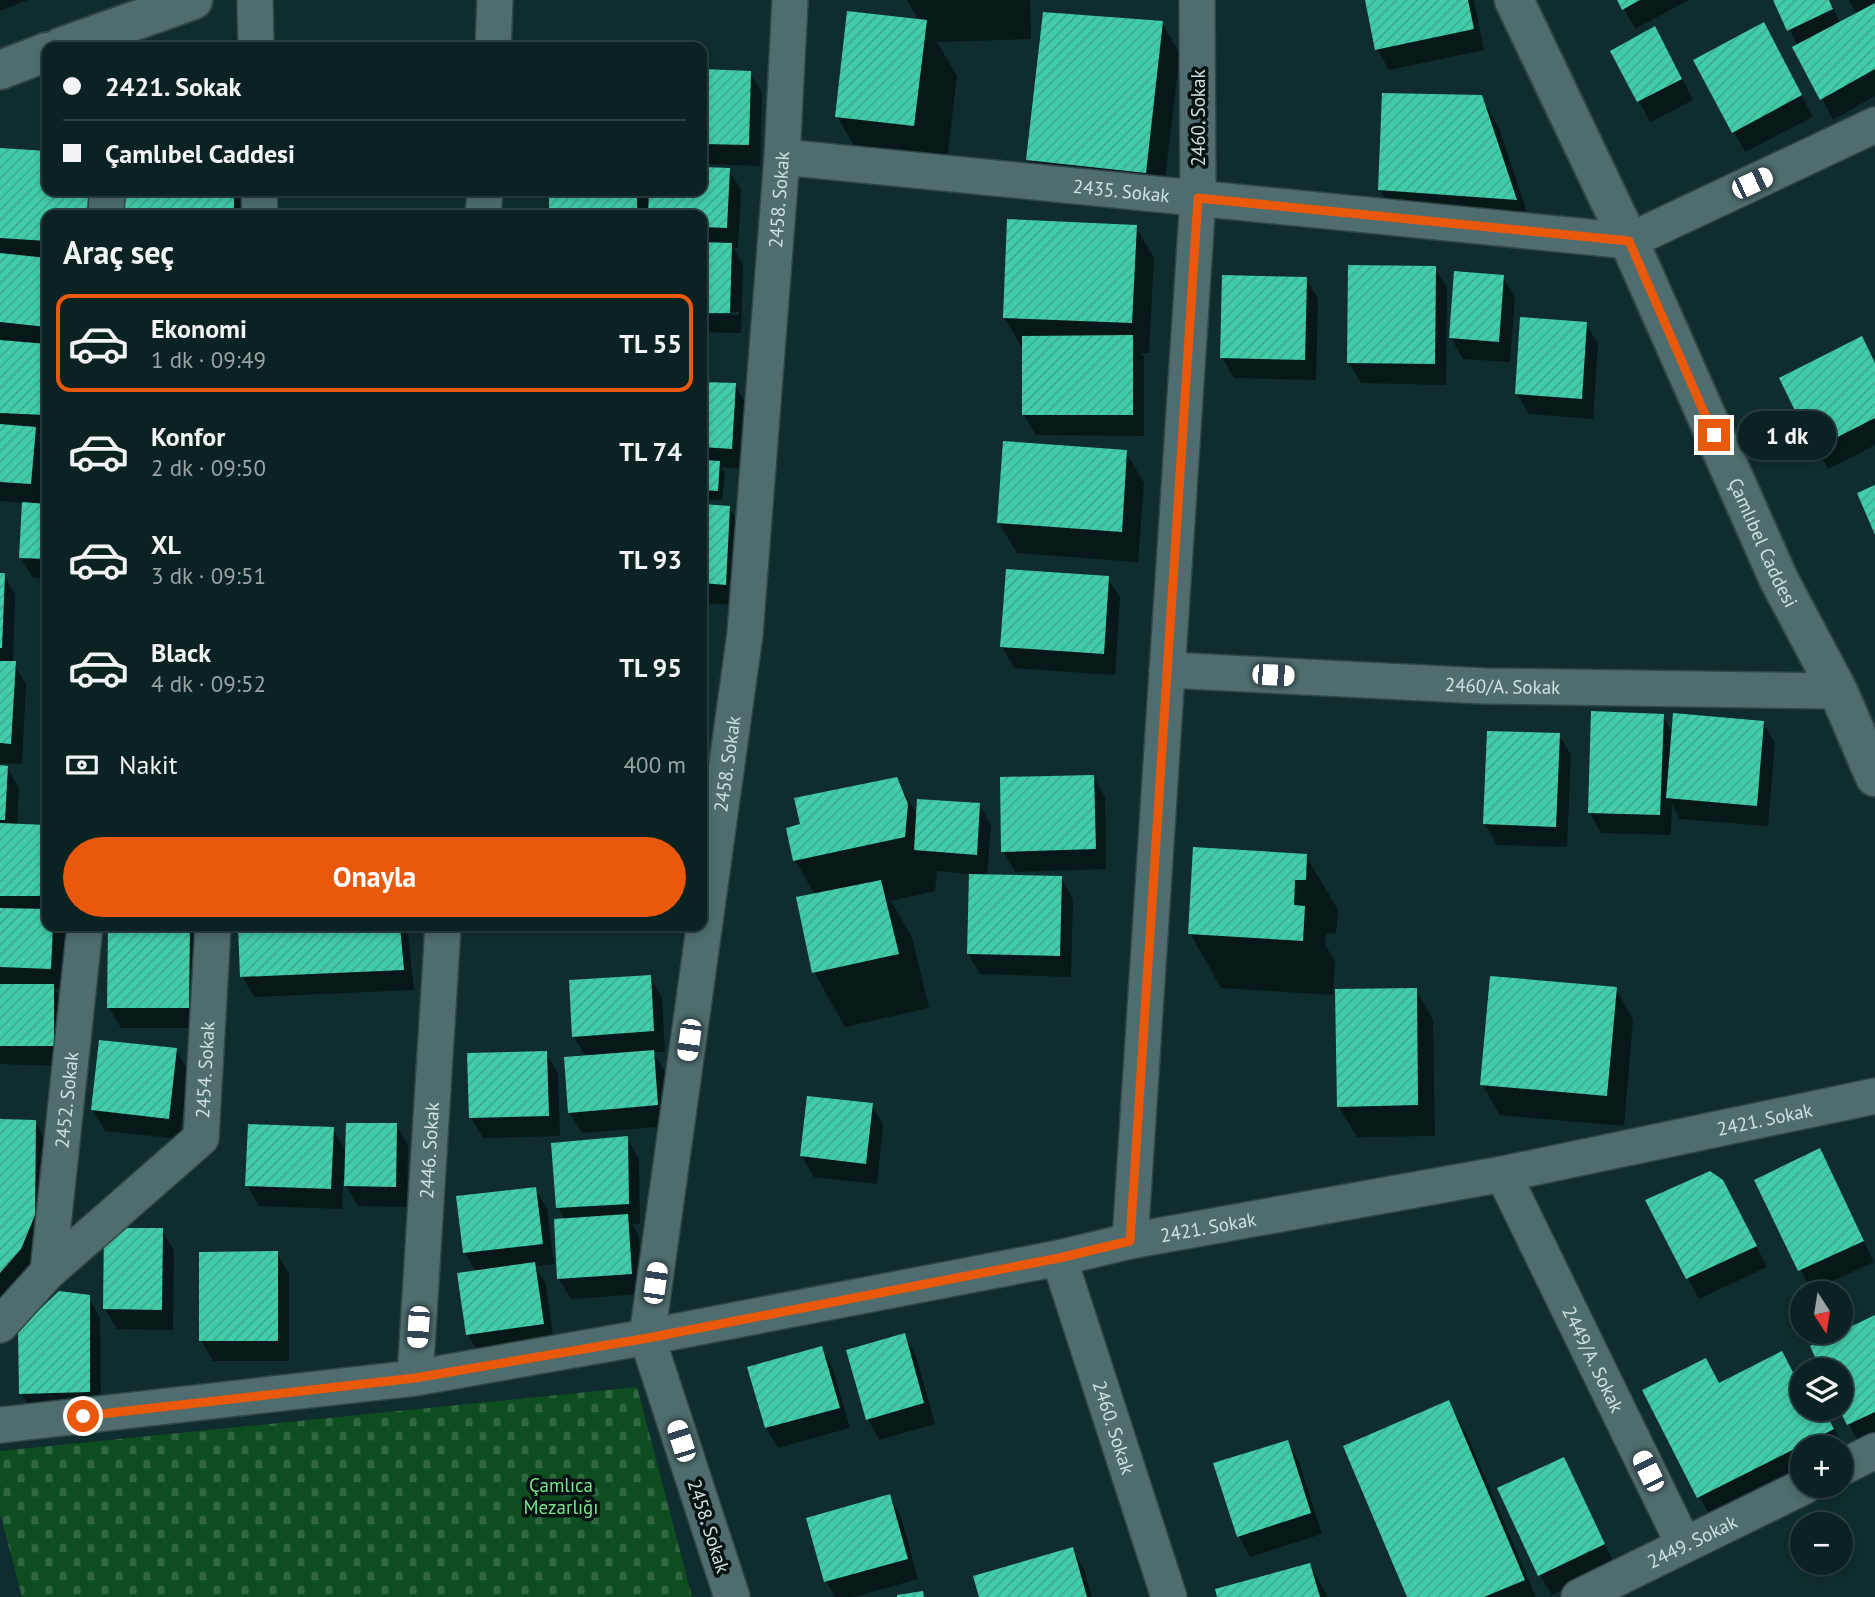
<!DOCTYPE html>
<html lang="tr">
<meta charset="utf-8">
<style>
body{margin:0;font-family:"PT Sans",sans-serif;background:#192f2f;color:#f1f3f6;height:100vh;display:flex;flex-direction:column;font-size:26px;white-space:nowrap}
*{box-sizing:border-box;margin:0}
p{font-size:23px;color:#9aa4a5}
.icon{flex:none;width:38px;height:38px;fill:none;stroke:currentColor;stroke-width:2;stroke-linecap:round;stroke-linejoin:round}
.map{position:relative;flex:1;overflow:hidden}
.side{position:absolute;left:42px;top:210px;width:665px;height:721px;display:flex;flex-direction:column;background:#0b2222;border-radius:14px;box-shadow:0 4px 10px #0003,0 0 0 2px #2b3f40}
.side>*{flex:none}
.top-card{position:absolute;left:42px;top:42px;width:665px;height:154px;border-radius:14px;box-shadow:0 4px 10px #0003,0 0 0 2px #2b3f40;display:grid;align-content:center;height:154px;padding:0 21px;background:#0b2222}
.needle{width:46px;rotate:168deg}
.controls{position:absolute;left:1790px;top:1281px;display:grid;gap:14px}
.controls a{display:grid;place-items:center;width:63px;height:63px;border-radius:50%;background:#0b2222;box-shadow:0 4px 10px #0003,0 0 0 2px #2b3f40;font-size:35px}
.end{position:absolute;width:32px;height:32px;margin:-16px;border:9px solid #ea580c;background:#fff;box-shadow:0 0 0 4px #fff}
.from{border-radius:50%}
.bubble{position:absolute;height:49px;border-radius:24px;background:#0b2222;box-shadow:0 4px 10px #0003,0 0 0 2px #2b3f40;font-size:23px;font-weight:700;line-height:49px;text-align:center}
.car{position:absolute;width:21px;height:42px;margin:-21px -10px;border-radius:9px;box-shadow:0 0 5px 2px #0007;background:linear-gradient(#fff 24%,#345 0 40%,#fff 0 76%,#345 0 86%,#fff 0)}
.top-card b{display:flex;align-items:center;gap:24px;height:66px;font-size:26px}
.top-card b+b{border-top:2px solid #2b3f40}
.top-card i{width:18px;height:18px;background:#f1f3f6}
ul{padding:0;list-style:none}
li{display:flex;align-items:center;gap:21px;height:98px;margin:0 14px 10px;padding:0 7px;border:4px solid transparent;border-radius:14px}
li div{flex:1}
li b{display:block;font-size:26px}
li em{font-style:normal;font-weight:700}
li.selected{border-color:#ea580c}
li>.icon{width:63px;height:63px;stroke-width:1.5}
h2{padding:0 21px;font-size:32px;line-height:84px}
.pay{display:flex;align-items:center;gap:18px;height:77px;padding:0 21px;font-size:26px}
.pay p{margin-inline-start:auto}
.primary-button{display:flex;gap:14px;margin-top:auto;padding:14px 21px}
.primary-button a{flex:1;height:80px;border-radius:42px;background:#ea580c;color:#fff;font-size:28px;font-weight:700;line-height:80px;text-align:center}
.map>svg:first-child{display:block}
.cemetery{fill:url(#cemetery-stones)}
.shadow{fill:#0007}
.building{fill:url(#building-hatch)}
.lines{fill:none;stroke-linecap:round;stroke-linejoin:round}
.street-casing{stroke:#324647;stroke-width:38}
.secondary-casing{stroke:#324647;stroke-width:42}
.street{stroke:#4f6d6e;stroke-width:35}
.secondary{stroke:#4f6d6e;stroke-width:38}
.route{stroke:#ea580c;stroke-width:9}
.labels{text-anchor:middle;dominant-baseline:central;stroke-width:7;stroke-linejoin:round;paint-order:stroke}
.street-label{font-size:19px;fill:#d0e1e1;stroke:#071313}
.park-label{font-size:19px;fill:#79e48c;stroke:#071313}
</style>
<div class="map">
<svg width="1875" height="1597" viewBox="0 0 1875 1597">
<defs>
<pattern id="cemetery-stones" width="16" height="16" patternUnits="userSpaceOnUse" patternTransform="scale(1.75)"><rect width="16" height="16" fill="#0e4d20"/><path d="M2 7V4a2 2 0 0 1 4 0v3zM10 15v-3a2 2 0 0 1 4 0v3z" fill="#306640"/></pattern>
<pattern id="building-hatch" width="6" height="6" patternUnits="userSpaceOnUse" patternTransform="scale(1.75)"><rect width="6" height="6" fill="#41ccaa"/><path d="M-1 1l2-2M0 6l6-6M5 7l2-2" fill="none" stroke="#40aa90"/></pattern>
</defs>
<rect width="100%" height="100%" fill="#0f2d2e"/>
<!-- cemetery -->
<polygon class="cemetery" points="637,1387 692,1597 22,1597 0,1513 0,1451"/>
<!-- shadow -->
<g class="shadow">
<polygon points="0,0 28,0 0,11"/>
<polygon points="907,0 1030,0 1031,39 937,42 957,76 945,179 868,171 837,116 919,21"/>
<polygon points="1367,0 1474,0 1484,50 1389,70 1377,49"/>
<polygon points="1619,0 1689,0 1635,29"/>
<polygon points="1775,0 1830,0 1840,23 1857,14 1849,0 1875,0 1875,96 1833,120 1795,48 1798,46"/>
<polygon points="1162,23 1180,54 1162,203 1046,190 1028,160"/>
<polygon points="1776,45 1813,117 1745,152 1734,132"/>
<polygon points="1667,49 1693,100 1650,122 1612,51"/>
<polygon points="702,71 750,73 762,93 760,166 702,164"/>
<polygon points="1481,97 1499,128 1533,230 1398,220 1380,190"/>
<polygon points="0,149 47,153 47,191 108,191 106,215 47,215 47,435 38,434 47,450 42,505 47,505 47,579 33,578 21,558 24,503 0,501"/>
<polygon points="702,169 729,170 741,190 738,248 734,248 743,265 741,333 702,332 702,314 739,315 739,312 702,311 702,215 555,215 551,208 551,191 702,191"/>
<polygon points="166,191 246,191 245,215 116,215 166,195"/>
<polygon points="1136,227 1154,258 1149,353 1141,353 1144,357 1144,436 1036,435 1024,415 1022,348 1004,317"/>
<polygon points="1435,268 1447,288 1446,385 1361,383 1349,363"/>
<polygon points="1503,277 1515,298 1510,362 1463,359 1451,338"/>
<polygon points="1306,278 1318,299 1316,380 1234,378 1222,357"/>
<polygon points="1586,324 1598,344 1593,419 1529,414 1517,394"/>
<polygon points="1875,364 1875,445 1828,469 1781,379"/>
<polygon points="702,383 735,385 747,406 743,469 721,467 725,473 722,500 702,499"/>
<polygon points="1126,452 1144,483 1138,562 1017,553 999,523"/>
<polygon points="702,506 729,507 741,528 737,605 702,603"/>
<polygon points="0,574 4,574 15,595 13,663 26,684 22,764 0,763"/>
<polygon points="1108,578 1120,598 1115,675 1014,668 1002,647"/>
<polygon points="1663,716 1673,734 1763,723 1775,743 1768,826 1680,819 1672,804 1671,835 1601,833 1589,812"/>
<polygon points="1559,735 1571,755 1567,847 1497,845 1485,824"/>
<polygon points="0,767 7,767 19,788 17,825 47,827 47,926 62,926 65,931 62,989 55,989 65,1006 65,1066 0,1064 0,909 2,909 0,906"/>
<polygon points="1093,776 1105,797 1106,869 1015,872 1003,851"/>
<polygon points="896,779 918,816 979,804 991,825 987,876 1061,878 1073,899 1071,977 980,974 968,954 970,874 937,871 935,891 891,901 912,937 929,1008 845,1027 814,972 815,895 795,860"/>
<polygon points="1306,856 1338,910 1336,934 1326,933 1325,944 1335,962 1333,995 1221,988 1190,933"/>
<polygon points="110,926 203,926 200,1028 121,1028 109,1008"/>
<polygon points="240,926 407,926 414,990 254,997 242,976"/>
<polygon points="650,977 662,998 665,1052 653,1052 665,1072 669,1126 582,1133 570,1113 586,1057 574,1037"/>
<polygon points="1616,989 1633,1020 1624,1126 1500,1115 1482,1084"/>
<polygon points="1416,990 1433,1020 1435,1136 1357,1137 1339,1107"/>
<polygon points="176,1050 188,1071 180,1139 105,1131 93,1110"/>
<polygon points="546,1053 558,1073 560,1136 483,1138 471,1118"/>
<polygon points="872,1104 883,1125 877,1184 814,1177 802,1156"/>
<polygon points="0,1121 35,1122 47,1143 32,1270 0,1306"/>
<polygon points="396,1125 408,1146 407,1207 358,1206 343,1180 342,1209 259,1206 247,1185 333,1129 347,1153"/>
<polygon points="627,1138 639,1159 640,1224 632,1224 639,1236 643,1294 571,1299 559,1279 565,1220 558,1207"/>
<polygon points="1820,1150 1874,1262 1811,1291 1757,1180"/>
<polygon points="535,1188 547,1209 554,1264 535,1266 546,1284 554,1344 480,1355 468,1335 459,1275 476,1272 465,1253"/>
<polygon points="1647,1201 1734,1203 1767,1267 1699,1299"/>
<polygon points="162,1230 174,1251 173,1330 117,1329 105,1309"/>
<polygon points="277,1253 289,1274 289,1361 213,1361 201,1340"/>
<polygon points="88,1297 100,1318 101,1412 33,1414 21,1393"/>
<polygon points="1875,1317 1875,1438 1860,1445 1849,1424 1841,1370 1823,1370 1812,1347"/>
<polygon points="904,1335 916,1356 935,1424 879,1440 868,1419"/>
<polygon points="822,1348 833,1369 850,1428 778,1448 766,1428"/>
<polygon points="1802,1382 1802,1409 1824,1409 1850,1460 1841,1465 1841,1447 1802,1447 1802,1484 1716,1528 1645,1391 1719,1385"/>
<polygon points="1449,1402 1466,1433 1536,1597 1408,1597"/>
<polygon points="1287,1442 1299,1462 1322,1534 1250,1557 1239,1536"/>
<polygon points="1563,1459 1615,1565 1552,1595 1540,1575"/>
<polygon points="889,1496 901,1517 918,1579 854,1597 835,1597 826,1581"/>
<polygon points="1073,1549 1084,1570 1092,1597 980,1597"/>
<polygon points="1310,1565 1328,1597 1219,1597"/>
</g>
<!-- building -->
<g class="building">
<polygon points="1365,0 1468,0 1474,29 1375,50"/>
<polygon points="1617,0 1640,0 1622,10"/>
<polygon points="1773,0 1829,0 1833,9 1787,31"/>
<polygon points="1875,3 1875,69 1820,100 1792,47"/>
<polygon points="847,11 927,20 914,126 835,117"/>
<polygon points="1043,12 1163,21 1146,173 1026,160"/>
<polygon points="1764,22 1802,95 1732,133 1693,60"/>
<polygon points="1655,26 1682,79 1637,102 1610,51"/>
<polygon points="702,69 751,71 749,145 702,144"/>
<polygon points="1382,93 1482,95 1517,200 1378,190"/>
<polygon points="0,148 47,151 47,191 89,191 87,215 47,215 47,241 0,238"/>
<polygon points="702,167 730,168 727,228 702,227 702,215 648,215 649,191 702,191"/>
<polygon points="164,191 234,191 234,215 114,215 114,192 164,193"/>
<rect x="549" y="191" width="88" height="18"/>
<polygon points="1007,219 1137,225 1132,323 1003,318"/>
<polygon points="702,242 732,243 730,313 702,313"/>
<polygon points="0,253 47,258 47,327 0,322"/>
<polygon points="1348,265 1436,266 1435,364 1347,363"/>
<polygon points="1454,271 1504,275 1499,342 1449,338"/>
<polygon points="1222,275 1307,277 1305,360 1220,358"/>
<polygon points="1520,317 1587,322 1582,399 1515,394"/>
<polygon points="1133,335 1133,415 1022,415 1022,336"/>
<polygon points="1862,336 1875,363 1875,418 1814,449 1779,378"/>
<polygon points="0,340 47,344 45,415 0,413"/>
<polygon points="702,382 736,383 732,449 702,447"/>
<polygon points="0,424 36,427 31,484 0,482"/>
<polygon points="1003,441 1127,450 1122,532 997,523"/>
<polygon points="702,460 720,461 718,491 702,490"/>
<polygon points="1875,485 1875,535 1857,493"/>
<polygon points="22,502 47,504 47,559 19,558"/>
<polygon points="702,504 730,506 726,585 702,583"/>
<polygon points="1006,569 1109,576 1104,654 1000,647"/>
<polygon points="0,573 5,573 2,648 0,648"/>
<polygon points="0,661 16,661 11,744 0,743"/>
<polygon points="1591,711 1664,714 1660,815 1588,813"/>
<polygon points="1673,713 1764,721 1757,806 1666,798"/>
<polygon points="1487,731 1560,733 1556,827 1483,824"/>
<polygon points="0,765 8,766 5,820 0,820"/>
<polygon points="1094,775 1096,849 1001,852 1000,777"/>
<polygon points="897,777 908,804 905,837 793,861 786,828 800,824 794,798"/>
<polygon points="917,799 980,803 977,855 914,850"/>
<polygon points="0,823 47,825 47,896 0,896"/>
<polygon points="1193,847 1307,854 1306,880 1295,880 1294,905 1305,906 1303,941 1188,934"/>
<polygon points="969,874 1062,876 1060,956 967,954"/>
<polygon points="881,880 899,954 812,973 796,897"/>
<polygon points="0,908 47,909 47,926 53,926 51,969 0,967"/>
<polygon points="108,926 190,926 189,1008 107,1008"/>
<polygon points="238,926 400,926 404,970 240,977"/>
<polygon points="651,975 654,1031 572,1037 569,980"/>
<polygon points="1490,976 1617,987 1607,1096 1480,1085"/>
<rect x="0" y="984" width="54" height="62"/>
<polygon points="1417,988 1418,1105 1337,1107 1335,989"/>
<polygon points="99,1040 177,1048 169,1119 91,1110"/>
<polygon points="654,1050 658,1105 568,1113 564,1057"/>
<polygon points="547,1051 549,1116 469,1118 467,1053"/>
<polygon points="807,1096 873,1103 866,1164 800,1156"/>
<polygon points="0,1119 36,1120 35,1215 21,1249 0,1273"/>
<polygon points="346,1123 397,1123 396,1187 344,1186"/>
<polygon points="248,1124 334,1127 331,1189 245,1186"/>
<polygon points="628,1136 629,1204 556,1208 551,1143"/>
<polygon points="1820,1148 1864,1241 1798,1271 1754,1180"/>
<polygon points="1710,1171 1723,1180 1757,1246 1686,1279 1645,1200"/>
<polygon points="536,1187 543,1244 463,1253 456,1196"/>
<polygon points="628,1214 632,1274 557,1279 554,1219"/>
<polygon points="104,1228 163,1228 162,1310 103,1309"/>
<polygon points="278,1251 278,1341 199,1341 199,1252"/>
<polygon points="535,1262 544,1324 466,1335 457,1273"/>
<polygon points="59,1291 90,1295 90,1392 19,1394 18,1330"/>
<polygon points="1875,1315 1875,1412 1847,1425 1839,1409 1841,1370 1821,1370 1810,1346"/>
<polygon points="905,1333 924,1403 866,1420 846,1350"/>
<polygon points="822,1346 840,1408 765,1428 747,1367"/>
<polygon points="1782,1351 1797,1380 1802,1381 1802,1409 1824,1409 1834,1429 1697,1498 1642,1390 1706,1358 1719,1383"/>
<polygon points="1449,1400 1525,1580 1484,1597 1407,1597 1343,1446"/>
<polygon points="1288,1440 1311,1513 1237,1537 1213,1463"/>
<polygon points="1564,1457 1605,1544 1538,1576 1497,1488"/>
<polygon points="890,1494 908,1559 824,1582 806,1518"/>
<polygon points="1073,1547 1087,1597 979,1597 973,1576"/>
<polygon points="1310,1563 1320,1597 1217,1597 1215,1589"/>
<polygon points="923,1591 924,1597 897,1597 897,1595"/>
</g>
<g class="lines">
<!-- street casing -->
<g class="street-casing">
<g id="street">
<polyline points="255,0 256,47"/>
<polyline points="493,47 495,0"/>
<path id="s1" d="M782 157 1629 241 1875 125"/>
<polyline points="259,191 260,215"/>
<polyline points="106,215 107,191"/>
<polyline points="483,215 485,191"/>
<path id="s2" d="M1167 670 1484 686 1838 691"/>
<path id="s3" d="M1503 1174 1684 1545"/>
<polyline points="1130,1241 1198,198 1197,0"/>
<path id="s4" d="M1059 1258 1169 1597"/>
<path id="s5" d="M48 1272 85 926"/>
<path id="s6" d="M0 1325 48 1272 201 1138 213 926"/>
<path id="s7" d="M415 1378 443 926"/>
<path id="s8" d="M0 1425 415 1378 647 1337 1059 1258 1130 1241 1503 1174 1875 1096"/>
<polyline points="1841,1468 1875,1451"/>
<path id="s9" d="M732 1597 647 1337 745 634 782 157 790 0"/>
<path id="s10" d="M1579 1597 1805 1486"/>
</g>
</g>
<!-- secondary casing -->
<g class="secondary-casing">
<g id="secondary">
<path id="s11" d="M1514 0 1629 241 1779 580 1838 691 1875 777"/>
<polyline points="61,47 193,0"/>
<polyline points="0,70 47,52"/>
</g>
</g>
<!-- street -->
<use href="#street" class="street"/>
<!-- secondary -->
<use href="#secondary" class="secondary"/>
</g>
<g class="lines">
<!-- route -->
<polyline class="route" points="83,1416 415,1378 648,1338 1059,1258 1130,1241 1198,198 1629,241 1714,435"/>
</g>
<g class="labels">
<!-- street labels -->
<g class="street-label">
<text transform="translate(1198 118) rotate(-90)">2460. Sokak</text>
<text stroke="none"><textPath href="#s1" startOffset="341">2435. Sokak</textPath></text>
<text stroke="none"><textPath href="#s9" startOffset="1419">2458. Sokak</textPath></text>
<text stroke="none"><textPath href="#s11" startOffset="597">Çamlıbel Caddesi</textPath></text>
<text stroke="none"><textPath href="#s2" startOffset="336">2460/A. Sokak</textPath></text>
<text stroke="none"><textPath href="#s9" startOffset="852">2458. Sokak</textPath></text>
<text stroke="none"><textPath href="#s6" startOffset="343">2454. Sokak</textPath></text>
<text stroke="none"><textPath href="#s5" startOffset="173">2452. Sokak</textPath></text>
<text stroke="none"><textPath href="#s8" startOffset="1792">2421. Sokak</textPath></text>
<text stroke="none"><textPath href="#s7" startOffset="228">2446. Sokak</textPath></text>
<text stroke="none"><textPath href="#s8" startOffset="1225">2421. Sokak</textPath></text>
<text stroke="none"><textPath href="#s3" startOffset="206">2449/A. Sokak</textPath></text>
<text stroke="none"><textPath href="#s4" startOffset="178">2460. Sokak</textPath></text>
<text transform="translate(709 1526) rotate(72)">2458. Sokak</text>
<text stroke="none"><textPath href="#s10" startOffset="126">2449. Sokak</textPath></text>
</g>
<!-- park labels -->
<g class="park-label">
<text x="561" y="1485">Çamlıca<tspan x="561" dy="22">Mezarlığı</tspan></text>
</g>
</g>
</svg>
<div class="controls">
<a><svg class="needle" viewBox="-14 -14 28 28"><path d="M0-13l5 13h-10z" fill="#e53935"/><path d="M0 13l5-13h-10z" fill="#9aa4a5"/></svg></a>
<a><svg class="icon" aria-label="layers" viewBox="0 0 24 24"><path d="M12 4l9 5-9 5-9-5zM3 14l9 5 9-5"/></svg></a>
<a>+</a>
<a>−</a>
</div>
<i class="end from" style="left:83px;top:1416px"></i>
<i class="end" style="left:1714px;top:435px"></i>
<div class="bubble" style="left:1738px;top:411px;width:98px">1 dk</div>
<i class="car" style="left:1752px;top:183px;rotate:65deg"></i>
<i class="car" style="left:1273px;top:675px;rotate:93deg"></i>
<i class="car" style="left:689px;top:1040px;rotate:188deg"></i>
<i class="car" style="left:655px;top:1283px;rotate:8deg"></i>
<i class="car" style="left:418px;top:1327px;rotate:184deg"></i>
<i class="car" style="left:681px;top:1441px;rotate:342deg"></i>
<i class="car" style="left:1648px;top:1471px;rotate:334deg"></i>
<div class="top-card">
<b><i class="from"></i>2421. Sokak</b>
<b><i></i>Çamlıbel Caddesi</b>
</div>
<section class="side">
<h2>Araç seç</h2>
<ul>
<li class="selected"><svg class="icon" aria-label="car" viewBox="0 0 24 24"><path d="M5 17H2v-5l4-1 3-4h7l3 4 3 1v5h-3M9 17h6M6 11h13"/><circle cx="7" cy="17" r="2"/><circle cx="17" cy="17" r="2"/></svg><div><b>Ekonomi</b><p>1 dk · 09:49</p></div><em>TL 55</em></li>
<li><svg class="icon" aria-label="car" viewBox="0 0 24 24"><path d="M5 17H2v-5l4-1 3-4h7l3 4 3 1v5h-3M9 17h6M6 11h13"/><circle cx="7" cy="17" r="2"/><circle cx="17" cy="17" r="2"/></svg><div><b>Konfor</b><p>2 dk · 09:50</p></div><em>TL 74</em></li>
<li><svg class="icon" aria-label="car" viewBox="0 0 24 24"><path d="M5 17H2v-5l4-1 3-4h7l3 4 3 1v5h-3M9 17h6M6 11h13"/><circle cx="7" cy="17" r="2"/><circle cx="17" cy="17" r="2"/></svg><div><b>XL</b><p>3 dk · 09:51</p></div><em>TL 93</em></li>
<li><svg class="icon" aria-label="car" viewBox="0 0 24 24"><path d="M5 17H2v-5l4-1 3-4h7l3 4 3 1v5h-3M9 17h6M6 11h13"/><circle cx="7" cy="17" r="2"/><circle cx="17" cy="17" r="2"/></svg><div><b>Black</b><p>4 dk · 09:52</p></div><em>TL 95</em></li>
</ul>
<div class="pay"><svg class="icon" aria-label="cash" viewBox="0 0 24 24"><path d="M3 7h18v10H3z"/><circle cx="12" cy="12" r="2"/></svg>Nakit<p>400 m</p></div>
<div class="primary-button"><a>Onayla</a></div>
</section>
</div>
